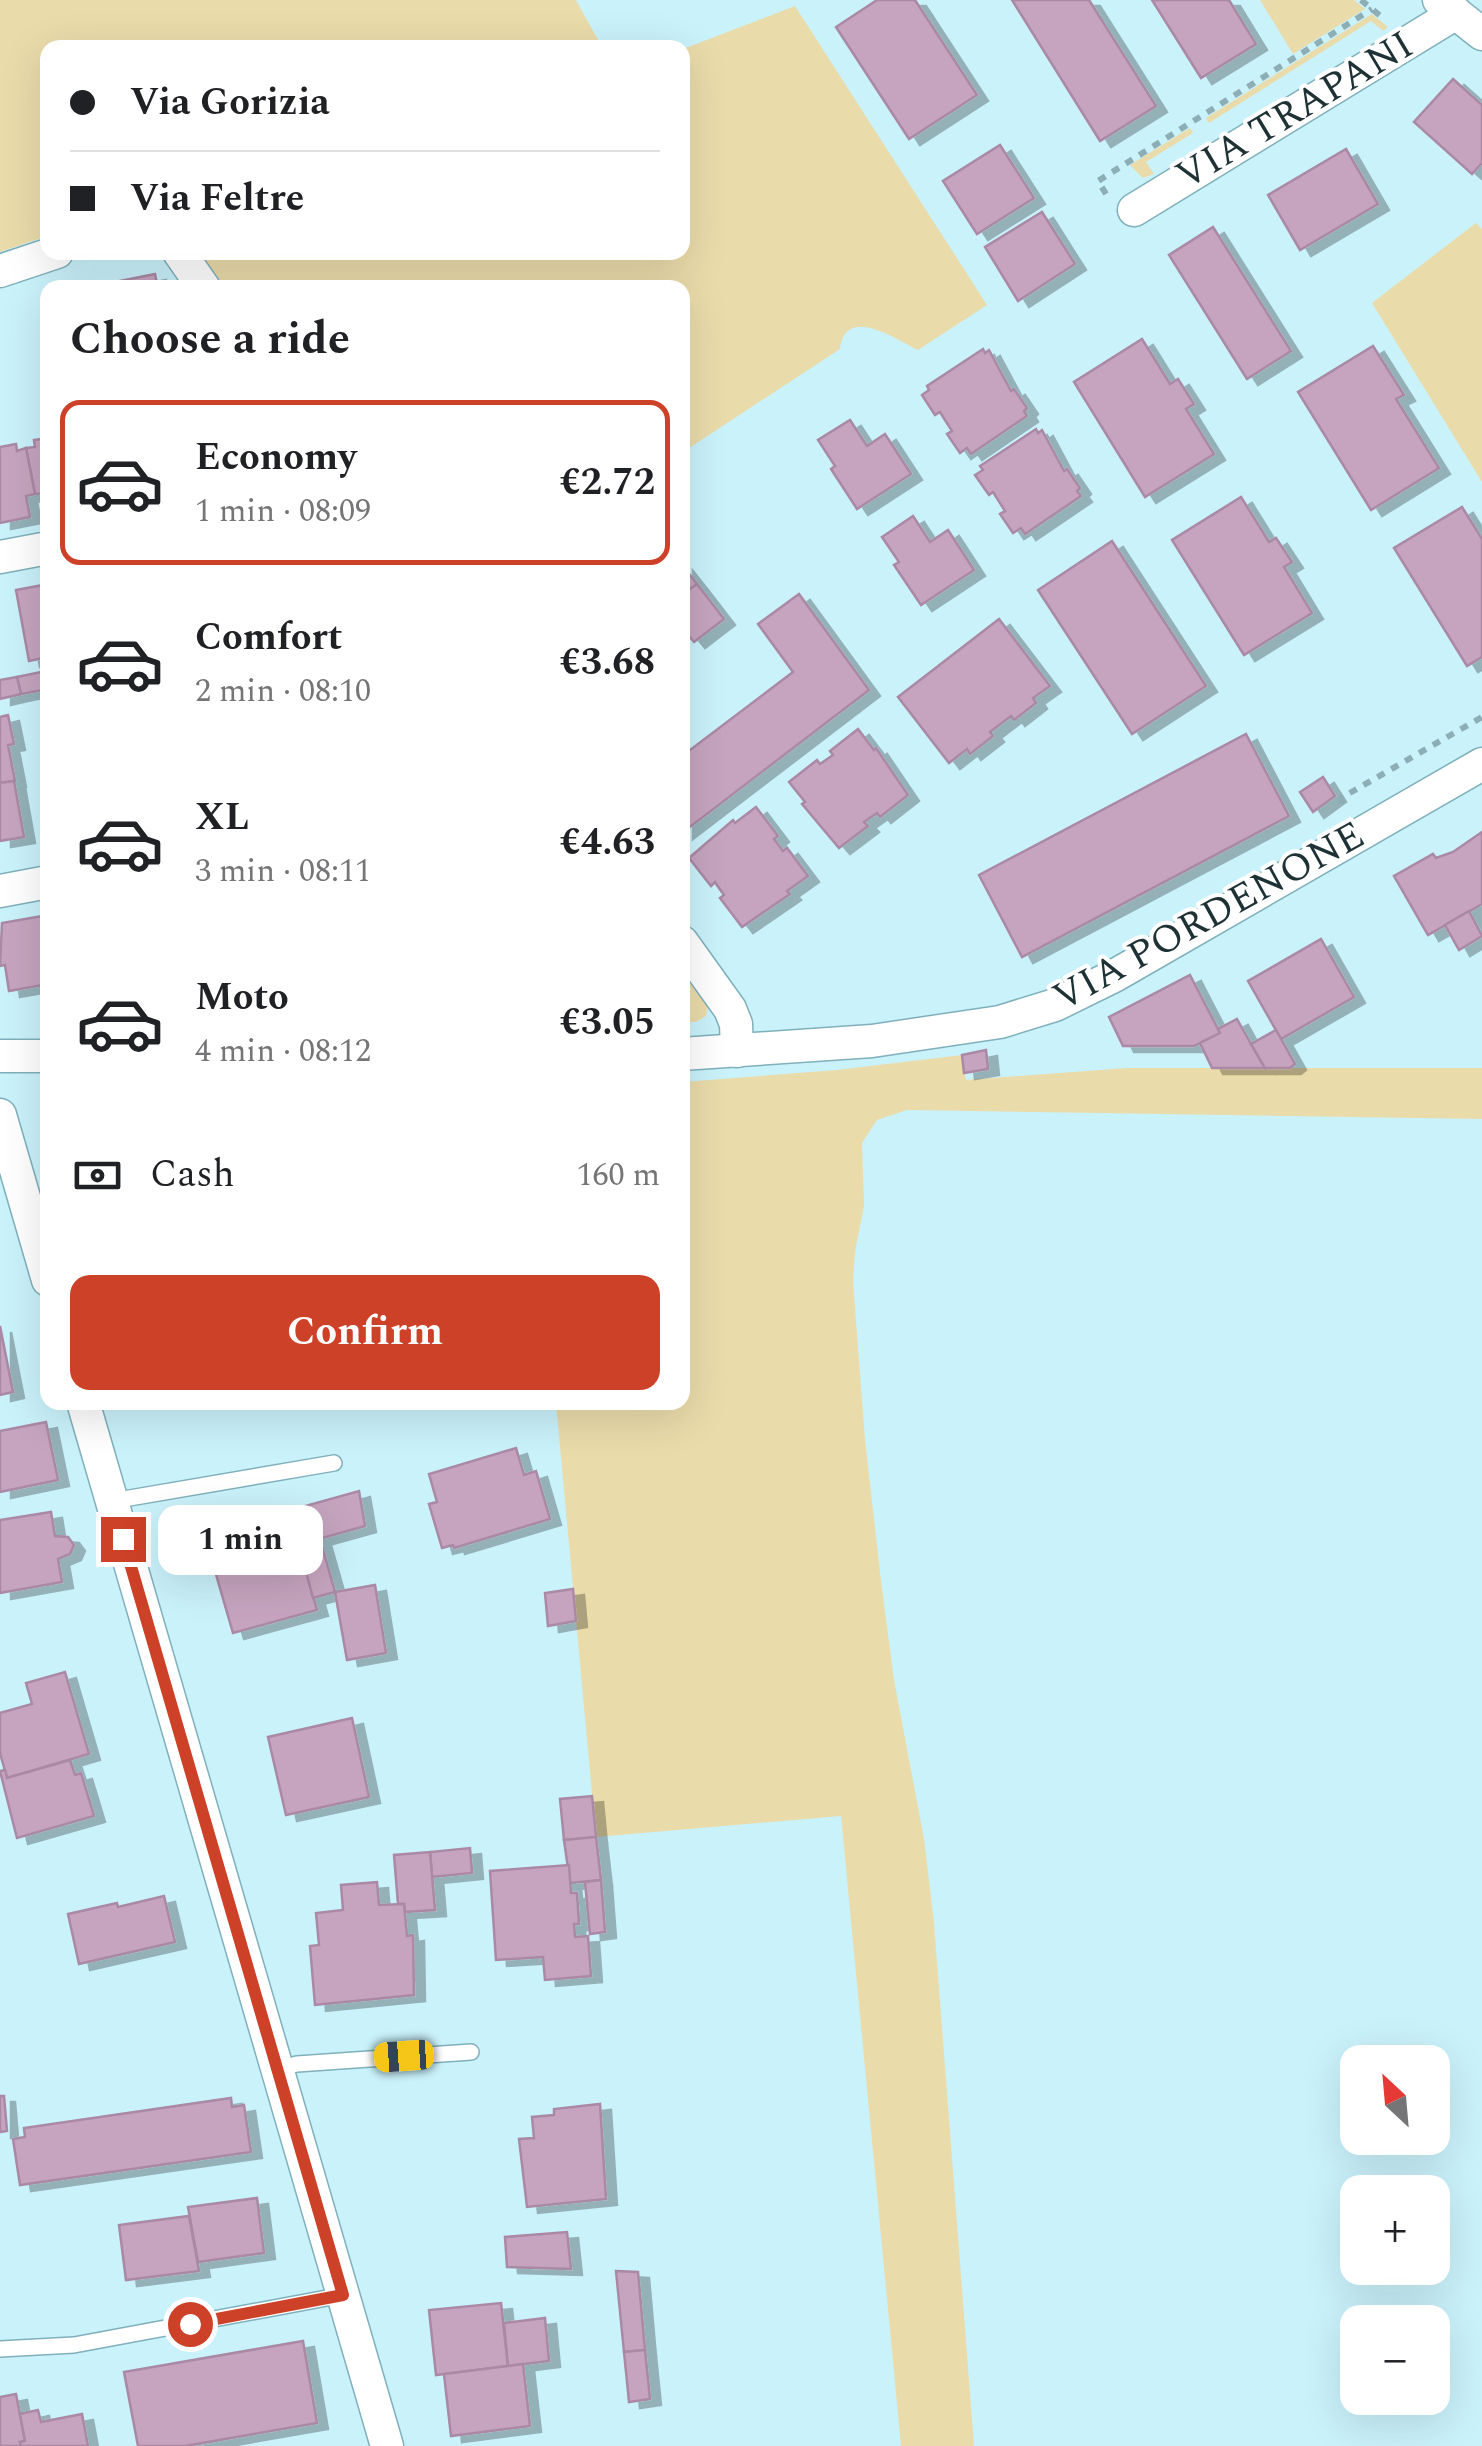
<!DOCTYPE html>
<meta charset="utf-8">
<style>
body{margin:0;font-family:Spectral,serif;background:#f6f6f6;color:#202124;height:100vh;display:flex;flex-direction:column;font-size:38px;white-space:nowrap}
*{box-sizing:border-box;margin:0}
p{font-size:32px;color:#757577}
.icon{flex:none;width:55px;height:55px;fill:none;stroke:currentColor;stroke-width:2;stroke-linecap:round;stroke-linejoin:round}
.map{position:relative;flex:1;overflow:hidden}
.side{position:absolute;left:40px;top:280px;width:650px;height:1130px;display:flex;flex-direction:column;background:#fff;border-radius:20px;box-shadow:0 10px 40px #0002}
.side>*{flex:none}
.banner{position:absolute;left:40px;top:40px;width:650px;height:220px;border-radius:20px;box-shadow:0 10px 40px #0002;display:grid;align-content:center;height:220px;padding:0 30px;background:#fff}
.needle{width:65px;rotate:334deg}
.fabs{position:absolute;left:1340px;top:2045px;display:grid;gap:20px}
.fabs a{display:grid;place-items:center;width:110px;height:110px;border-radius:20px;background:#fff;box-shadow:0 10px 40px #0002;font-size:50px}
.end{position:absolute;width:45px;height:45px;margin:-22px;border:12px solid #cc4127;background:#fff;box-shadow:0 0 0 5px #fff}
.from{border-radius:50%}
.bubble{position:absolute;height:70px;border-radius:20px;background:#fff;box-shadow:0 10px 40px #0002;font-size:32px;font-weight:700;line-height:70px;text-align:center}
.car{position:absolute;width:30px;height:60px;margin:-30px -15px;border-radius:12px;box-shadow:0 0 8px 2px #0007;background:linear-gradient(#f5c518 24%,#345 0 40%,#f5c518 0 76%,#345 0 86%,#f5c518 0)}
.banner b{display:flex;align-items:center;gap:35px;height:95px;font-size:38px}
.banner b+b{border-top:2px solid #e0e0e0}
.banner i{width:25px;height:25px;background:#202124}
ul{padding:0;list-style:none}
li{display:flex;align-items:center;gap:30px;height:165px;margin:0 20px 15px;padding:0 10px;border:5px solid transparent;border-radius:20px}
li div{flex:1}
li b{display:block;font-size:38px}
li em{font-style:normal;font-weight:700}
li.on{border-color:#cc4127}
li>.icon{width:90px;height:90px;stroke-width:1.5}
h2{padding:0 30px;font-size:45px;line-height:120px}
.pay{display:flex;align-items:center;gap:25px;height:110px;padding:0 30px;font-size:38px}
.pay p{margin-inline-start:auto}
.action{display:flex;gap:20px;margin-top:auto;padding:20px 30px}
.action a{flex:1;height:115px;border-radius:20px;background:#cc4127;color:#fff;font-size:40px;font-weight:700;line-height:115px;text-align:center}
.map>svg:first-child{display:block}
.green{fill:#eadbaa}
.building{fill:#c6a4bf;stroke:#aa89a4;stroke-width:2.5;filter:url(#shadow)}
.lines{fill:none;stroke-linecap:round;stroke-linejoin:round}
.lane-casing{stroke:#7fb0bb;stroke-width:18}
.street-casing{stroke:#7fb0bb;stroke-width:35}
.path{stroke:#8daeb5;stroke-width:6;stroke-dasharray:8 8;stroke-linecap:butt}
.lane{stroke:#fff;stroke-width:15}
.street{stroke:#fff;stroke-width:32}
.route{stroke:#cc4127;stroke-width:12}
.labels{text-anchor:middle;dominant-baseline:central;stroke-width:8;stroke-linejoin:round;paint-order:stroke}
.street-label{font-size:40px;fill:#1e3236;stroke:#fff}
</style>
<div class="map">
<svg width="1482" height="2446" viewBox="0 0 1482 2446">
<defs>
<filter id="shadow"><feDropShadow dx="11" dy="6" stdDeviation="0" flood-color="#0004"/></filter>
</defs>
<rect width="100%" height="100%" fill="#caf2fb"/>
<!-- green -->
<g class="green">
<polygon points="0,0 576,0 602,47 48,48 47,236 0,252"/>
<polygon points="1260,0 1354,0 1365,9 1293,54"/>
<path d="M795 6 987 305 918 350C896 339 845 304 840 349L683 452 682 288 225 287 200 253 682 252 683 49Z"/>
<polygon points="1372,14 1388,27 1383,31 1371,21 1209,123 1206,118"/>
<polygon points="1190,128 1193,133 1146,162 1154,174 1143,178 1130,165"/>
<polygon points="1476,223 1482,229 1482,482 1372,303"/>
<polygon points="682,966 708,1004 706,1016 696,1022 683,1022 683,1013 690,997 683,987"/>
<polygon points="962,1055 966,1080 1127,1068 1482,1068 1482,1119 907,1110 877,1120 862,1143 864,1206 855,1251 853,1281 865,1440 881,1581 894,1680 924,1839 934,1923 974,2446 901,2446 841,1816 596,1837 556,1403 682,1402 683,1082 837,1070"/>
</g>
<!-- building -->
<g class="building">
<polygon points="877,0 915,0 977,95 909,139 836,27"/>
<polygon points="1012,0 1089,0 1156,106 1100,141"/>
<polygon points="1152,0 1229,0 1256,44 1201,78"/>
<polygon points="1453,79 1482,105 1482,163 1472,174 1414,122"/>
<polygon points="1000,145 1034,198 977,234 943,181"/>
<polygon points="1346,149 1378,204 1300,250 1268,195"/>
<polygon points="1042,212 1075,264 1018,301 985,247"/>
<polygon points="1213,227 1291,351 1247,379 1169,255"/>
<polygon points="155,274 158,288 85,288"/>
<polygon points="1142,339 1170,384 1178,379 1194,404 1186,409 1214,454 1145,497 1074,382"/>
<polygon points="1373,346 1404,395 1396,399 1439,468 1371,510 1298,392"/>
<polygon points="983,349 985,353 989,350 1011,391 1014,389 1027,408 1024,411 1027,416 971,454 967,448 960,453 947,434 952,431 940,412 935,415 922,395 929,390 927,386"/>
<polygon points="850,420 867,446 885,434 911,474 857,509 831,469 835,466 818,440"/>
<polygon points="1036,429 1038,433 1042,430 1064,471 1067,469 1080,488 1077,491 1081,496 1025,534 1021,528 1013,533 1000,514 1005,511 993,492 989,495 975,475 983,470 980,466"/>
<polygon points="48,438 48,511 44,493 35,494 26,448 35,447 34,440"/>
<polygon points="16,444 17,451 26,448 35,494 26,496 30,517 0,523 0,447"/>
<polygon points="1241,497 1269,542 1276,538 1292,562 1284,567 1312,613 1244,655 1172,540"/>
<polygon points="1462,507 1482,539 1482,657 1467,666 1394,548"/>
<polygon points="913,516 930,542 948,530 974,570 921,605 894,565 899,562 882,537"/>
<polygon points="1112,541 1206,686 1132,734 1038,590"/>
<polygon points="682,565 697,584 682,595"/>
<polygon points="48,584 48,657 29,661 16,590"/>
<polygon points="697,584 724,619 694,642 682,627 682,595"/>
<polygon points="799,594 869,690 682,833 682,756 793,672 758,624"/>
<polygon points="999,619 1050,686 1033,698 1036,703 1014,720 1011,716 990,732 993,736 970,754 967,749 949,763 898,697"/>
<polygon points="46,671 48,689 21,694 17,677"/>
<polygon points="17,677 21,694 0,699 0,680"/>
<polygon points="8,715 14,744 8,745 15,781 0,783 0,717"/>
<polygon points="858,729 874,750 876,748 908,795 880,817 877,813 864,822 868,826 839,848 802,804 805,802 789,782 817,760 820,764 833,755 830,751"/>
<polygon points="1246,734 1289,816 1022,957 979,875"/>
<polygon points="1323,777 1335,796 1313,812 1300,792"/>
<polygon points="14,781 24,837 0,841 0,783"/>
<polygon points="756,807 778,836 774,839 783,851 787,848 808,876 787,891 790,894 742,927 720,898 724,895 715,882 711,886 689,858 733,820 735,823"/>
<polygon points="1482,832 1482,904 1428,935 1394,876 1433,854 1436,858 1453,852"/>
<polygon points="1469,911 1482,936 1459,950 1445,925"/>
<polygon points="48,915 48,984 9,991 5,965 0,966 2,923"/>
<polygon points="1321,939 1354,997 1281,1039 1248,981"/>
<polygon points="1190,975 1220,1033 1194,1046 1123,1046 1109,1017"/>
<polygon points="1237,1019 1251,1044 1265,1068 1212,1068 1200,1043 1220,1033 1218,1029"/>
<polygon points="1276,1030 1295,1064 1290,1068 1265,1068 1251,1044"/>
<polygon points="986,1050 988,1069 964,1073 962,1055"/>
<polygon points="0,1326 13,1392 0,1395"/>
<polygon points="46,1422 58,1480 0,1492 0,1431"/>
<polygon points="516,1448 524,1475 536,1471 550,1519 454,1548 453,1545 442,1548 429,1504 437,1502 429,1474"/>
<polygon points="359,1491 365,1526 308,1542 298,1508"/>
<polygon points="288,1509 317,1610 233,1633 204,1533"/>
<polygon points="51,1512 55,1536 68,1537 74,1545 70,1554 58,1559 62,1582 0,1593 0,1520"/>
<polygon points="320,1539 335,1592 313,1598 299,1545"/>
<polygon points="375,1585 386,1653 347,1660 335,1592"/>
<polygon points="573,1589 576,1621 548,1626 545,1593"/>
<polygon points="65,1672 89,1754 7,1778 0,1753 0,1713 32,1704 26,1683"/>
<polygon points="352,1718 369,1797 286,1815 268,1737"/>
<polygon points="70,1760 75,1775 81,1773 94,1816 17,1838 0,1771 5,1770 7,1778"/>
<polygon points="592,1796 596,1837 564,1840 560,1799"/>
<polygon points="596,1837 601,1880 570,1883 564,1840"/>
<polygon points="470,1848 472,1873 432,1877 430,1852"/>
<polygon points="430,1852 435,1910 405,1912 404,1904 398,1904 394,1855"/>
<polygon points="569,1865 571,1893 577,1893 579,1924 574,1924 575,1937 588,1936 591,1976 545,1980 543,1957 496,1960 490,1871"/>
<polygon points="601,1880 605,1932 590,1934 585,1882"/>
<polygon points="377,1882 379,1905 404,1904 407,1936 413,1935 414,1995 315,2005 310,1946 319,1945 316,1913 343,1910 341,1885"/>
<polygon points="164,1896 175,1942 79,1964 68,1914 117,1903 118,1907"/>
<polygon points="0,2096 4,2096 7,2131 0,2132"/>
<polygon points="231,2098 232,2107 244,2105 251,2152 20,2185 13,2139 25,2137 24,2128"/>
<polygon points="600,2104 606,2199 527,2207 519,2139 534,2138 532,2117 554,2115 554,2109"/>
<polygon points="257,2198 264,2253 198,2262 188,2207"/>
<polygon points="189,2216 199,2271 126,2280 119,2225"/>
<polygon points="567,2232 571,2269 507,2267 505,2237"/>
<polygon points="616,2271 638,2272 645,2350 624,2352"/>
<polygon points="501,2303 508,2366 436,2375 429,2310"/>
<polygon points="545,2318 549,2361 508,2366 504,2323"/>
<polygon points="303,2341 317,2423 185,2446 138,2446 124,2372"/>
<polygon points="645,2350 650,2399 629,2402 624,2352"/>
<polygon points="523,2364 530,2426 451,2436 444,2374"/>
<polygon points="16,2394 25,2441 20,2442 21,2446 0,2446 0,2397"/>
<polygon points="38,2410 41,2422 82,2414 88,2446 21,2446 20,2442 25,2441 20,2414"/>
</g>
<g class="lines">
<!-- lane casing -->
<g class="lane-casing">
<g id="lane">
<polyline points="112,1501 334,1463"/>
<polyline points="277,2069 297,2064 471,2052"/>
<polyline points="0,2349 74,2345 343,2295"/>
</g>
</g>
<!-- street casing -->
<g class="street-casing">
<g id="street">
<polyline points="1439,0 1482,34"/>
<polyline points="1134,210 1456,13"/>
<polyline points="179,252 204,288"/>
<polyline points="0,271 57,252"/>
<polyline points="0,557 48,548"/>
<polyline points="0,891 48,882"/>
<polyline points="682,942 730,1009 736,1024 737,1051"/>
<polyline points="682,1054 872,1041 1000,1022 1055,1005 1114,976 1482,764"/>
<polyline points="0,1056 48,1056"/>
<polyline points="0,1115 48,1280"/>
<polyline points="83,1402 387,2446"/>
</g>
</g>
<!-- path -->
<g class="path">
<polyline points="1361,0 1383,18"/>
<polyline points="1106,194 1098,181 1372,9"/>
<polyline points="1341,804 1341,798 1482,717"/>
</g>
<!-- lane -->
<use href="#lane" class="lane"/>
<!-- street -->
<use href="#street" class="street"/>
</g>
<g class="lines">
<!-- route -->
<polyline class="route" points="123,1539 343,2295 190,2324"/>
</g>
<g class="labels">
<!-- street labels -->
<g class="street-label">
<text transform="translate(1295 111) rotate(-31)">VIA TRAPANI</text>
<text transform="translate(1209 917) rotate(-29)">VIA PORDENONE</text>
</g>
</g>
</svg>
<div class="fabs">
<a><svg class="needle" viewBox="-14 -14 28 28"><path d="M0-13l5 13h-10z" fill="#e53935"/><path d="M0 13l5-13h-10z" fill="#757577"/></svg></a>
<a>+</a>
<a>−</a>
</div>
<i class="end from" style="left:190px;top:2324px"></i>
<i class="end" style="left:123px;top:1539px"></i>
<div class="bubble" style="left:158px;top:1505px;width:165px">1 min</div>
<i class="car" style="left:404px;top:2056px;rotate:266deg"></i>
<div class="banner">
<b><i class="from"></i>Via Gorizia</b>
<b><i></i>Via Feltre</b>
</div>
<section class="side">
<h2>Choose a ride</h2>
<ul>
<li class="on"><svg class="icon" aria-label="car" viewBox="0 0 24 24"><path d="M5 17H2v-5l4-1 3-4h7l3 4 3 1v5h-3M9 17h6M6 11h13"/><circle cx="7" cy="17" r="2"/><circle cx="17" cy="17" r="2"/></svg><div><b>Economy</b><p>1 min · 08:09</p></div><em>€2.72</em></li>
<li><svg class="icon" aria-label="car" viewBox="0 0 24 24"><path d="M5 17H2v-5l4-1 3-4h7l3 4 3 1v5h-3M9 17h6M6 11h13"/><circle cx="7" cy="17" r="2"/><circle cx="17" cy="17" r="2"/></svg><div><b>Comfort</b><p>2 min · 08:10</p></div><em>€3.68</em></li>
<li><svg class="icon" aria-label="car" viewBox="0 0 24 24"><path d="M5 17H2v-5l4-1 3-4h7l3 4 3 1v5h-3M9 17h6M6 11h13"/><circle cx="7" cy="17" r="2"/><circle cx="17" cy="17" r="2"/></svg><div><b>XL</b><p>3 min · 08:11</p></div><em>€4.63</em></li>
<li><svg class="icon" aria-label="car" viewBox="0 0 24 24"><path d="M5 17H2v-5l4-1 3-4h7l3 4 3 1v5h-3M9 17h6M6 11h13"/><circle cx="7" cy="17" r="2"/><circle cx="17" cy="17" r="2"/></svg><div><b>Moto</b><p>4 min · 08:12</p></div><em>€3.05</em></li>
</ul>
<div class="pay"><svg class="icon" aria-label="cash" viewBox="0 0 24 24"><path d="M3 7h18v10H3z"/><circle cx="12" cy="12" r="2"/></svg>Cash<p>160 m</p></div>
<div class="action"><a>Confirm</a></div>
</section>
</div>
